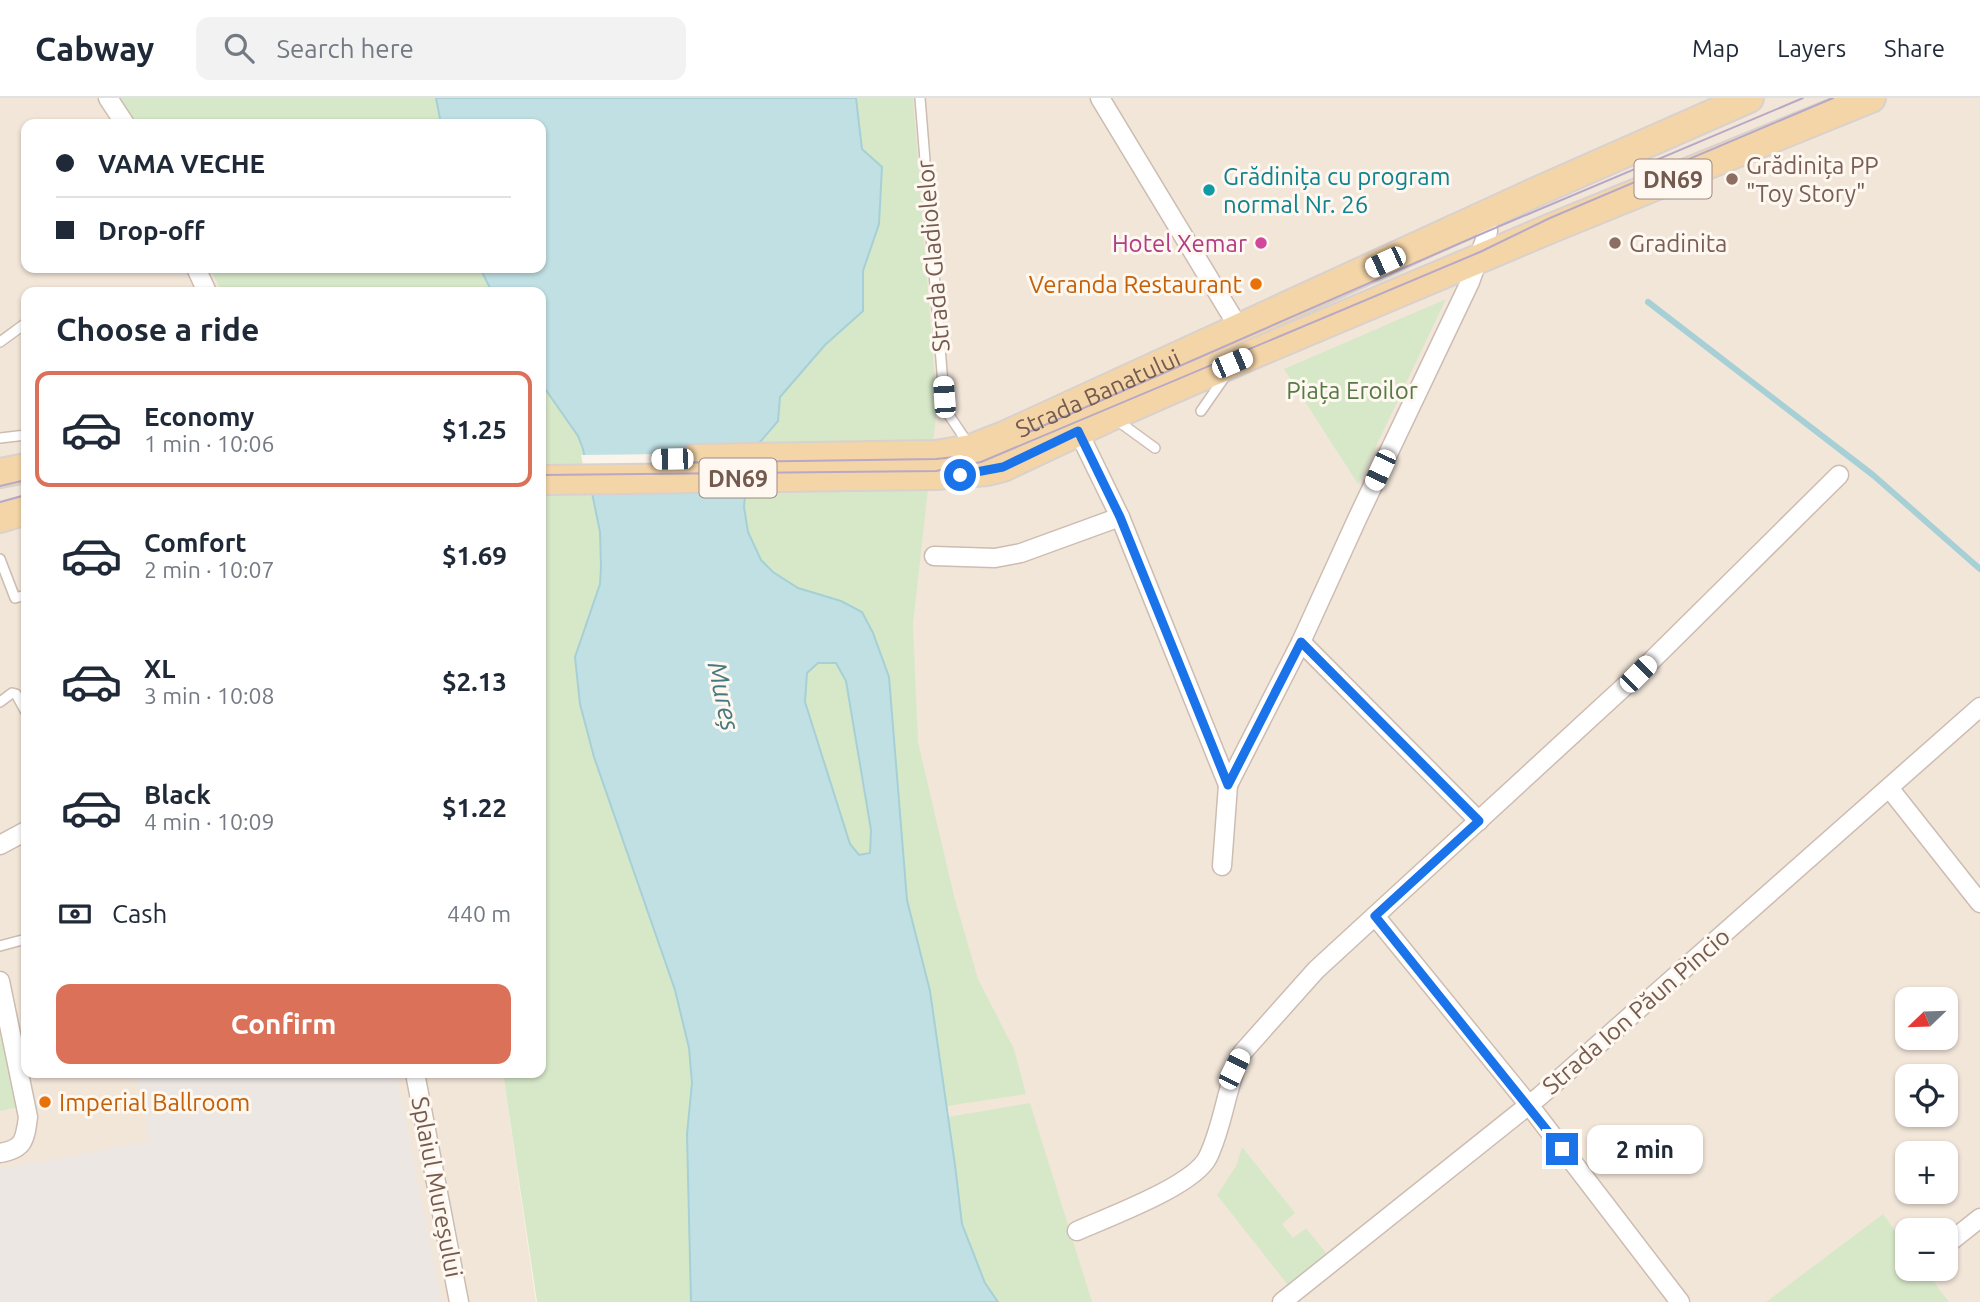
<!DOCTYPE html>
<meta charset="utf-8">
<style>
body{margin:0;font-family:Ubuntu,sans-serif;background:#f2f2f3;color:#1f2937;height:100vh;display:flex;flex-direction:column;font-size:26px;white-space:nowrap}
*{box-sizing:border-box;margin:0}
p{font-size:23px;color:#747a83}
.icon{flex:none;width:38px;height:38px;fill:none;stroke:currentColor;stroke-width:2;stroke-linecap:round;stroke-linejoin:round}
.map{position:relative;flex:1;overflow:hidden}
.side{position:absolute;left:21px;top:189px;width:525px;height:791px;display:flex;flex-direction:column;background:#fff;border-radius:14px;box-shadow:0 2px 5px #0004}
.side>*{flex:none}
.hud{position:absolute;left:21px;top:21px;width:525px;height:154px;border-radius:14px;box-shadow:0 2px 5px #0004;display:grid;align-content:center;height:154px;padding:0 35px;background:#fff}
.needle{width:46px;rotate:247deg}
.tools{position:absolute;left:1895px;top:889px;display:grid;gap:14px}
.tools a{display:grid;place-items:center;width:63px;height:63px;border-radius:14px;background:#fff;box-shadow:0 2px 5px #0004;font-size:35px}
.end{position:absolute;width:32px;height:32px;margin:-16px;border:9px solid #1a73e8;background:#fff;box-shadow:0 0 0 4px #fff}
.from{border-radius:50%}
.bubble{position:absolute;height:49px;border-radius:14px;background:#fff;box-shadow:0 2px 5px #0004;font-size:23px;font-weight:700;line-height:49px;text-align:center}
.car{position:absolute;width:21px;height:42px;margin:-21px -10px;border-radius:9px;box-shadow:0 0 5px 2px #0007;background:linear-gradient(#fff 24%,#345 0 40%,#fff 0 76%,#345 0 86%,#fff 0)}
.hud b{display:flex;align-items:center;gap:24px;height:66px;font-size:26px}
.hud b+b{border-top:2px solid #e0e1e3}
.hud i{width:18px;height:18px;background:#1f2937}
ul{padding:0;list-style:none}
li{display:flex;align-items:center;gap:21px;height:116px;margin:0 14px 10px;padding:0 21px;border:4px solid transparent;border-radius:14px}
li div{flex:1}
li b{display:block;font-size:26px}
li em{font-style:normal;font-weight:700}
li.selected{border-color:#dc7159}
li>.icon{width:63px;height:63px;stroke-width:1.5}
h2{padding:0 35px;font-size:32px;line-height:84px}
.pay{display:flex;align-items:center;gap:18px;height:77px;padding:0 35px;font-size:26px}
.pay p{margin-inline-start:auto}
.cta{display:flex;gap:14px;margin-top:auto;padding:14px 35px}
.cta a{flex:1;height:80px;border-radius:14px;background:#dc7159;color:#fff;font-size:28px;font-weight:700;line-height:80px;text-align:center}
header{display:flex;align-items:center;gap:42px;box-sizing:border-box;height:98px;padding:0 35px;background:#fff;border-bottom:2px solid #e0e1e3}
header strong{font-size:33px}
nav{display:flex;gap:38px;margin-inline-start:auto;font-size:24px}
.search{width:490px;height:63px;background:#f2f2f3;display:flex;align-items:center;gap:18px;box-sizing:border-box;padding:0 24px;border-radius:14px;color:#747a83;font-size:26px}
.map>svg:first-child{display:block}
.residential{fill:#f2e6d9;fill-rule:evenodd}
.industrial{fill:#ede7e3}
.green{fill:#d7e8c9}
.water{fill:#c0e0e4;stroke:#a6d0d5;stroke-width:2;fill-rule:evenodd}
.pier{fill:#fbf4ea}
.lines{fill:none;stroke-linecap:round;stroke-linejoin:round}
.stream{stroke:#a6d0d5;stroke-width:6}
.service-casing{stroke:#cdbcb1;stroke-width:12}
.minor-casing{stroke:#cdbcb1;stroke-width:21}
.primary-casing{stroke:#d8d1ce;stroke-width:32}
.service{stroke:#fff;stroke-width:9}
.minor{stroke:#fff;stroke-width:18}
.primary{stroke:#f4d5a8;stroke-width:28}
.tram{stroke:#b7a8c5;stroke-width:2}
.route{stroke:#1a73e8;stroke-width:9}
.education-dot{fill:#8d6e63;stroke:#fef8f1;stroke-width:2.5}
.culture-dot{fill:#0f9aa8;stroke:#fef8f1;stroke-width:2.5}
.hotel-dot{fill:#d1479c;stroke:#fef8f1;stroke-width:2.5}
.food-dot{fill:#e8710a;stroke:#fef8f1;stroke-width:2.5}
.labels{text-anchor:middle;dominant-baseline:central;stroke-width:6;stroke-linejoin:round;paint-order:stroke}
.shield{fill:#fef8f1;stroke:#9e8a80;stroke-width:2}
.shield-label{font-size:23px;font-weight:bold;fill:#755b4f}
.education-label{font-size:24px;fill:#785e54;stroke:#fef8f1;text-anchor:start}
.culture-label{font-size:24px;fill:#0d838f;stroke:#fef8f1;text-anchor:start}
.hotel-label{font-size:24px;fill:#b23c85;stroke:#fef8f1;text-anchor:end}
.street-label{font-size:24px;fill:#755b4f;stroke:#fef8f1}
.food-label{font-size:24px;fill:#c56008;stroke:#fef8f1;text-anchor:end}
.park-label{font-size:24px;fill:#587947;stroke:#fef8f1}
.water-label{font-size:26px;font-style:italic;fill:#47787f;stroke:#fef8f1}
</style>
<header>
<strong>Cabway</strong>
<div class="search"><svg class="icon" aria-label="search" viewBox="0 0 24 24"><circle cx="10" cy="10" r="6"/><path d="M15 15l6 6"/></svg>Search here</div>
<nav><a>Map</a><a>Layers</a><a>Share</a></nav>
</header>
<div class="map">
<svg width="1980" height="1204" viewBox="0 0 1980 1204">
<rect width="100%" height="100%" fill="#fbf4ea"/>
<!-- residential -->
<g class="residential">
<polygon points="0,0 117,0 136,26 26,26 26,170 209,170 222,194 26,194 26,975 503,975 536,1204 0,1204"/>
<path d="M856 0H1980V1204H998L985 1185 969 1147 930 893 862 51ZM1908 901H1946V940H1908ZM1908 978H1946V1017H1908ZM1908 1055H1946V1094H1908ZM1908 1132H1946V1171H1908Z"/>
</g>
<!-- industrial -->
<polygon class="industrial" points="136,975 396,975 442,1204 0,1204 0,1071 150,1043"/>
<!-- green -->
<g class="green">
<polygon points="117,0 436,0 441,26 136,26"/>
<polygon points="856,0 913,0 937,309 913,527 918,644 954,798 978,881 1014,951 1026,996 947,1008 930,893 907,802 889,579 873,535 841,503 797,490 773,474 761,462 748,434 744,409 749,357 778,324 780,299 825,247 863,213 863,173 879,126 862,51"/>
<polygon points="209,170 480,170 492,194 222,194"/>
<polygon points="1446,201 1358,386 1284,271"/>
<polygon points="541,285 578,338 583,351 600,434 600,486 591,512 689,950 692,985 687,1036 691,1204 537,1204 503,975 541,975"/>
<polygon points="818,565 836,565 846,583 871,732 870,755 859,757 850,746 805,604 807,575"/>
<polygon points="0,925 18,1009 0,1013"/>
<polygon points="1030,1005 1092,1204 998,1204 985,1185 962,1126 948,1019"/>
<polygon points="1242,1049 1295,1115 1282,1126 1293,1140 1306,1130 1327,1156 1288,1187 1217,1097 1236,1068"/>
<polygon points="1883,1116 1907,1149 1908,1171 1924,1171 1949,1204 1766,1204"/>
</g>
<!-- water -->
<path class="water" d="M436 0H856L862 51 882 69 879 126 863 173V213L825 247 780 299 778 323 749 357 744 409 748 434 761 462 773 474 798 490 841 503 862 514 873 535 889 579 907 802 930 893 955 1067 962 1126 985 1185 998 1204H691L687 1036 692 985 689 950 675 892 594 659 580 606 575 559 600 486 601 469 600 434 583 351 578 338 541 285V194H492L480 170H541V26H441ZM818 565H836L846 583 871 732 870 755 859 757 850 746 805 604 807 575Z"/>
<!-- pier -->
<polygon class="pier" points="755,355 587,388 581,357"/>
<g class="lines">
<!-- stream -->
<polyline class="stream" points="1648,204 1873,377 1980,471"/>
<!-- service casing -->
<g class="service-casing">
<g id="service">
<polyline points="920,0 944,299 947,314 969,347"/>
<polyline points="0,244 26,225"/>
<polyline points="1201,313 1226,277"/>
<polyline points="1115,321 1155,350"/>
<polyline points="0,340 26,337"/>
<polyline points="0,461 15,500 26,497"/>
<polyline points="0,604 12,595 16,596 26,614"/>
<polyline points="0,848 26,841"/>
</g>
</g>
<!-- minor casing -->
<g class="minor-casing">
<g id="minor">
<polyline points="108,0 125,26"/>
<polyline points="1100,0 1239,230"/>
<polyline points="196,170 207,194"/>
<polyline points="1078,333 1120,419 1228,687"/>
<polyline points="934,458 995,460 1021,455 1120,419"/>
<polyline points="1301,544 1479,723"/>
<polyline points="1890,691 1980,805"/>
<polyline points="0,747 26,733"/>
<polyline points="1222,768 1228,687 1301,544 1358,419 1470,184 1488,133 1486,118"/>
<polyline points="1375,818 1529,1007 1680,1204"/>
<path d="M0 883 28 1019C25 1042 24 1051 0 1055"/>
<polyline points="415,975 459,1204"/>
<path d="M1077 1133C1108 1119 1194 1088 1208 1059 1224 1026 1226 988 1242 955L1316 872 1638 576 1839 377"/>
<polyline points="1946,1147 1980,1120"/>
<polyline points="1282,1204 1540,998 1980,609"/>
</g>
</g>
<!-- primary casing -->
<g class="primary-casing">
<g id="primary">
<path id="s1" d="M694 361 936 357 971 351 1004 338 1538 93 1749 0"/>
<polyline points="0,375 26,370"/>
<polyline points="541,382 936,377 987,373 1003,369 1111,318 1232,265 1554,129 1871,0"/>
<polyline points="0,420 26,412"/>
</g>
</g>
<!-- service -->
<use href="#service" class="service"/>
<!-- minor -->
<use href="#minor" class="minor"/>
<!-- primary -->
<use href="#primary" class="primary"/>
<!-- tram -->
<g class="tram">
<polyline points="1029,334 1488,133 1803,0"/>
<polyline points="656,365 936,361 964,358"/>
<polyline points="541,377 936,373 981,364 1480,154 1550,120 1833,0"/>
<polyline points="0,388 26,382"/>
<polyline points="0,404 26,397"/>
</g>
</g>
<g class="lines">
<!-- route -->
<polyline class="route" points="960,377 1003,369 1078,333 1120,419 1228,687 1301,544 1479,723 1375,818 1562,1051"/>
</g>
<!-- markers -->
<g class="education-dot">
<circle cx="1732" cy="81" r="7"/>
<circle cx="1615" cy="145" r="7"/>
</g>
<circle class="culture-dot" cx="1209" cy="92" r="7"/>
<circle class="hotel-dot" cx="1261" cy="145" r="7"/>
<g class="food-dot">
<circle cx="1256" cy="186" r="7"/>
<circle cx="45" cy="1004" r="7"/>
</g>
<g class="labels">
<!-- shield labels -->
<g class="shield">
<rect x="1634.5" y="61.5" width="77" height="39" rx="5"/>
<rect x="699.5" y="360.5" width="77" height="39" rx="5"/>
</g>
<g class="shield-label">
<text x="1673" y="81">DN69</text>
<text x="738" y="380">DN69</text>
</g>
<!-- education labels -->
<g class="education-label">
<text x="1746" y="67">Grădinița PP<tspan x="1746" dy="28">"Toy Story"</tspan></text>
<text x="1629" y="145">Gradinita</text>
</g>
<!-- culture labels -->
<g class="culture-label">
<text x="1223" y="78">Grădinița cu program<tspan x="1223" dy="28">normal Nr. 26</tspan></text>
</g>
<!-- hotel labels -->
<g class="hotel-label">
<text x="1247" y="145">Hotel Xemar</text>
</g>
<!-- street labels -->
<g class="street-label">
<text transform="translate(933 158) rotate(-95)">Strada Gladiolelor</text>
<text stroke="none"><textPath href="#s1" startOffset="416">Strada Banatului</textPath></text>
<text transform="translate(1636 913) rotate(-41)">Strada Ion Păun Pincio</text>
<text transform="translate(437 1089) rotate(79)">Splaiul Mureșului</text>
</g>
<!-- food labels -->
<g class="food-label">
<text x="1242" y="186">Veranda Restaurant</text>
<text x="59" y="1004" text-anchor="start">Imperial Ballroom</text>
</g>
<!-- park labels -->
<g class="park-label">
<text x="1352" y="292">Piața Eroilor</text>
</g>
<!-- water labels -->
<g class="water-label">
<text transform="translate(724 598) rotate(78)">Mureș</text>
</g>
</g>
</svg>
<div class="tools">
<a><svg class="needle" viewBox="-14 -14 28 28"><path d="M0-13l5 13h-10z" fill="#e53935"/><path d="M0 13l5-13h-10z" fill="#747a83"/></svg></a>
<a><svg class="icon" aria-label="locate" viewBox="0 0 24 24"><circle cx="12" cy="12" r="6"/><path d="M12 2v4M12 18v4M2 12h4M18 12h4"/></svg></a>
<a>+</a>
<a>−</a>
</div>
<i class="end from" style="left:960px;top:377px"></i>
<i class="end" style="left:1562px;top:1051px"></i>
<div class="bubble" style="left:1587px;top:1027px;width:116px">2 min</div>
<i class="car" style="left:1385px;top:164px;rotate:245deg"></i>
<i class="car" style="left:1232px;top:265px;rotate:67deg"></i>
<i class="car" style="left:944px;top:299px;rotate:356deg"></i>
<i class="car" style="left:672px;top:361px;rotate:269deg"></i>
<i class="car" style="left:1380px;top:372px;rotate:205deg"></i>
<i class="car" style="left:1638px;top:576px;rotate:45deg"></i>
<i class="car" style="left:1234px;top:971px;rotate:26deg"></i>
<div class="hud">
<b><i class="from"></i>VAMA VECHE</b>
<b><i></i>Drop-off</b>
</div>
<section class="side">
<h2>Choose a ride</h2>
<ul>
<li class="selected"><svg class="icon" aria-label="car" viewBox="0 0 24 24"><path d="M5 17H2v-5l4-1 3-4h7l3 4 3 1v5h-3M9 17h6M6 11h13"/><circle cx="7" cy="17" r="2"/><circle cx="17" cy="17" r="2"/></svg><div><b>Economy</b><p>1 min · 10:06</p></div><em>$1.25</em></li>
<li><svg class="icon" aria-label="car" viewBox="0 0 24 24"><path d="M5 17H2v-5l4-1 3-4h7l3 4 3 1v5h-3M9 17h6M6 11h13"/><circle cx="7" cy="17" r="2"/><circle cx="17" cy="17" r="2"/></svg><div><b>Comfort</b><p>2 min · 10:07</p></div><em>$1.69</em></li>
<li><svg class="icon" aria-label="car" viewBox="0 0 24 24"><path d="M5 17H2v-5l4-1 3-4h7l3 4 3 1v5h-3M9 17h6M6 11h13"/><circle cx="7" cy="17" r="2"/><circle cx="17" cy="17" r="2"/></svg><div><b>XL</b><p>3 min · 10:08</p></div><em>$2.13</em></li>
<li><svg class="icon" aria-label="car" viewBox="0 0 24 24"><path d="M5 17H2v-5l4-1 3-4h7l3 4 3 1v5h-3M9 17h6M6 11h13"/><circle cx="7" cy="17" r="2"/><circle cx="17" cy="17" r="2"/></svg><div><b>Black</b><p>4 min · 10:09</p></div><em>$1.22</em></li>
</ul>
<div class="pay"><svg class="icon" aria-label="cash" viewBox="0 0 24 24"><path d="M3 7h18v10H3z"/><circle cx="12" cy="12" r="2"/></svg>Cash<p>440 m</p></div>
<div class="cta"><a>Confirm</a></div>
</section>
</div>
